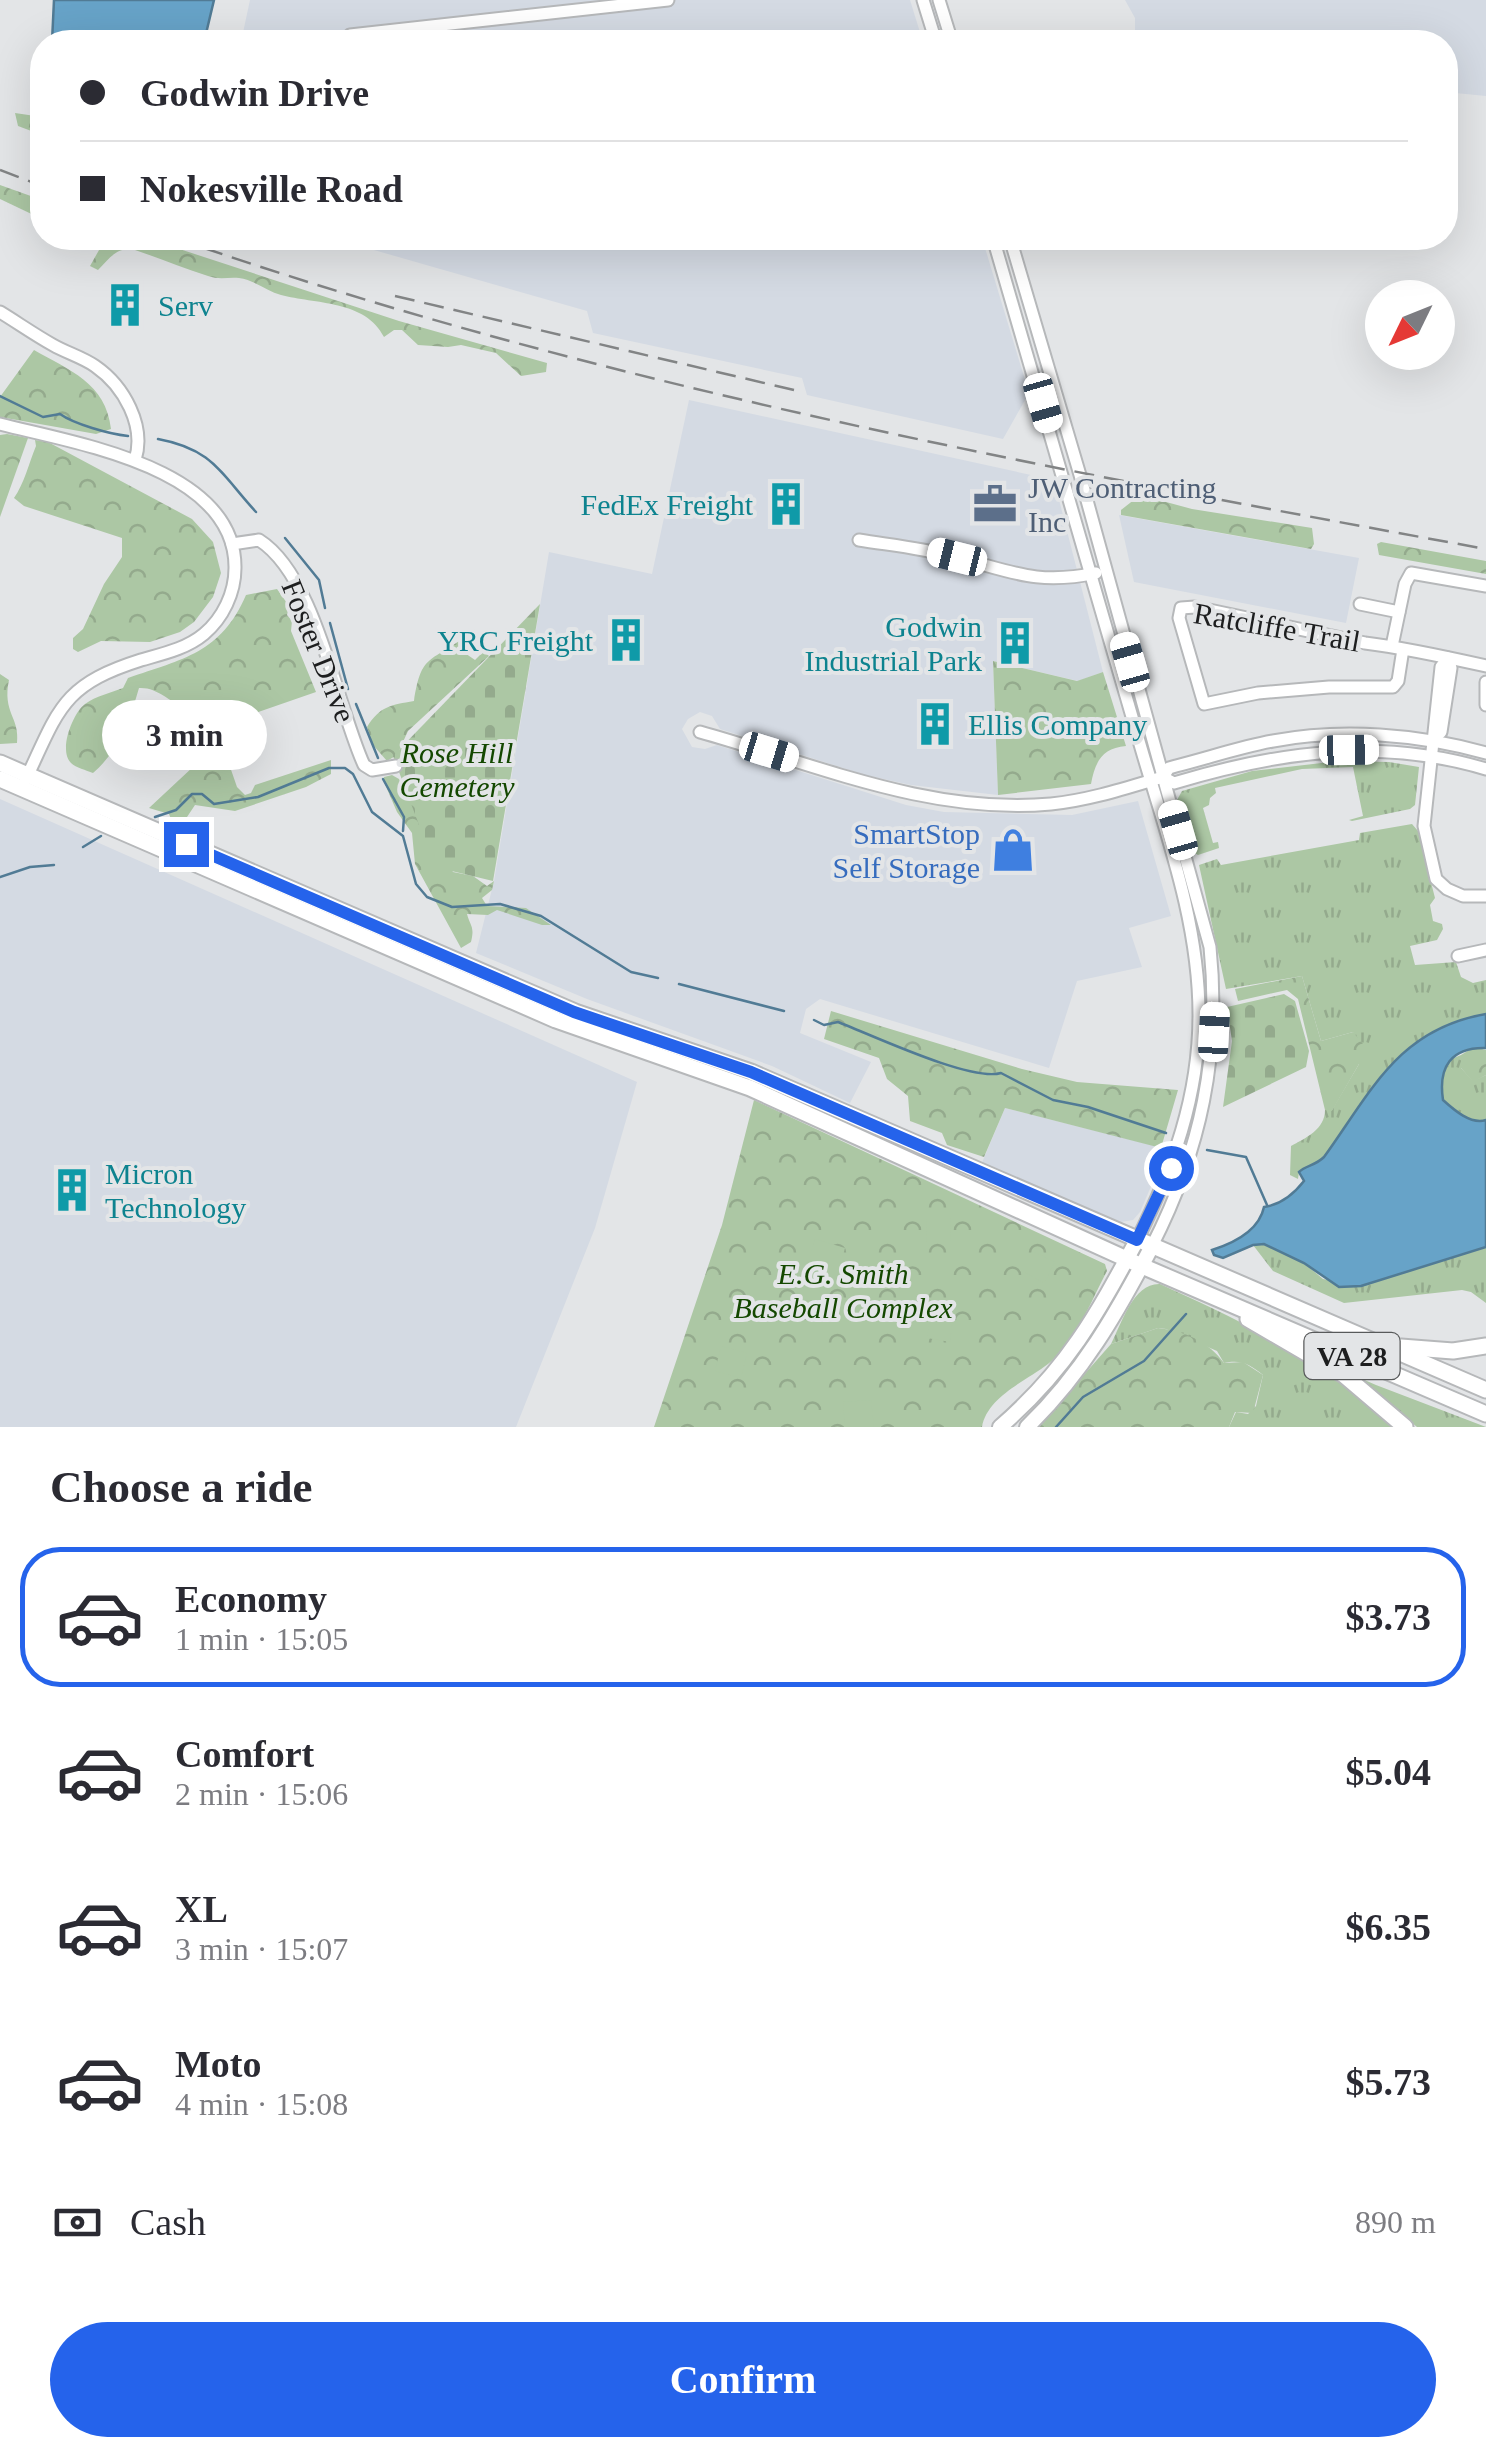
<!DOCTYPE html>
<meta charset="utf-8">
<style>
body{margin:0;font-family:"Times New Roman",serif;background:#f7f7f7;color:#2b2b33;height:100vh;display:flex;flex-direction:column;font-size:38px;white-space:nowrap}
*{box-sizing:border-box;margin:0}
p{font-size:32px;color:#7c7c81}
.icon{flex:none;width:55px;height:55px;fill:none;stroke:currentColor;stroke-width:2;stroke-linecap:round;stroke-linejoin:round}
.map{position:relative;height:1427px;overflow:hidden}
.details{display:flex;flex-direction:column;background:#fff;flex:1}
.details>*{flex:none}
.top-card{position:absolute;left:30px;top:30px;width:1428px;height:220px;border-radius:40px;box-shadow:0 10px 40px #0002;display:grid;align-content:center;height:220px;padding:0 50px;background:#fff}
.needle{width:65px;rotate:227deg}
.tools{position:absolute;left:1365px;top:280px;display:grid;gap:20px}
.tools a{display:grid;place-items:center;width:90px;height:90px;border-radius:50%;background:#fff;box-shadow:0 10px 40px #0002;font-size:50px}
.end{position:absolute;width:45px;height:45px;margin:-22px;border:12px solid #2563eb;background:#fff;box-shadow:0 0 0 5px #fff}
.from{border-radius:50%}
.bubble{position:absolute;height:70px;border-radius:35px;background:#fff;box-shadow:0 10px 40px #0002;font-size:32px;font-weight:600;line-height:70px;text-align:center}
.car{position:absolute;width:30px;height:60px;margin:-30px -15px;border-radius:12px;box-shadow:0 0 8px 2px #0007;background:linear-gradient(#fff 24%,#345 0 40%,#fff 0 76%,#345 0 86%,#fff 0)}
.top-card b{display:flex;align-items:center;gap:35px;height:95px;font-size:38px}
.top-card b+b{border-top:2px solid #e1e1e2}
.top-card i{width:25px;height:25px;background:#2b2b33}
ul{padding:0;list-style:none}
li{display:flex;align-items:center;gap:30px;height:140px;margin:0 20px 15px;padding:0 30px;border:5px solid transparent;border-radius:40px}
li div{flex:1}
li b{display:block;font-size:38px}
li em{font-style:normal;font-weight:600}
li.selected{border-color:#2563eb}
li>.icon{width:90px;height:90px;stroke-width:1.5}
h2{padding:0 50px;font-size:45px;line-height:120px}
.pay{display:flex;align-items:center;gap:25px;height:110px;padding:0 50px;font-size:38px}
.pay p{margin-inline-start:auto}
.cta{display:flex;gap:20px;margin-top:auto;padding:20px 50px}
.cta a{flex:1;height:115px;border-radius:60px;background:#2563eb;color:#fff;font-size:40px;font-weight:600;line-height:115px;text-align:center}
.map>svg:first-child{display:block}
.built{fill:#d4dae3}
.grass{fill:url(#grass-tufts)}
.forest{fill:url(#forest-crowns)}
.cemetery{fill:url(#cemetery-stones)}
.garden{fill:#acc7a4}
.water{fill:#67a3c8;stroke:#517b95;stroke-width:2.5}
.lines{fill:none;stroke-linecap:round;stroke-linejoin:round}
.stream{stroke:#517b95;stroke-width:2.5}
.minor-casing{stroke:#b6b8ba;stroke-width:15}
.major-casing{stroke:#b6b8ba;stroke-width:18}
.highway-casing{stroke:#b6b8ba;stroke-width:19}
.minor{stroke:#fff;stroke-width:11}
.major{stroke:#fff;stroke-width:14}
.highway{stroke:#fff;stroke-width:15}
.rail{stroke:#828485;stroke-width:2.5;stroke-dasharray:20 10;stroke-linecap:butt}
.route{stroke:#2563eb;stroke-width:12}
.labels{text-anchor:middle;dominant-baseline:central;stroke-width:8;stroke-linejoin:round;paint-order:stroke}
.shield{fill:#e3e5e7;stroke:#585a5b;stroke-width:2.5}
.shield-label{font-size:28px;font-weight:bold;fill:#1d1e1f}
.culture-label{font-size:30px;fill:#0d838f;stroke:#e3e5e7;text-anchor:start}
.service-label{font-size:30px;fill:#4e5e75;stroke:#e3e5e7;text-anchor:start}
.street-label{font-size:30px;fill:#1d1e1f;stroke:#e3e5e7}
.park-label{font-size:30px;font-style:italic;fill:#144800;stroke:#e3e5e7}
.shop-label{font-size:30px;fill:#366cbe;stroke:#e3e5e7;text-anchor:end}
</style>
<div class="map">
<svg width="1486" height="1427" viewBox="0 0 1486 1427">
<defs>
<pattern id="grass-tufts" width="24" height="20" patternUnits="userSpaceOnUse" patternTransform="scale(2.5)"><rect width="24" height="20" fill="#acc7a4"/><path d="M3 7l-1-3M5 7V3M7 7l1-3M15 17l-1-3M17 17v-4M19 17l1-3" fill="none" stroke="#94aa8d"/></pattern>
<pattern id="forest-crowns" width="20" height="18" patternUnits="userSpaceOnUse" patternTransform="scale(2.5)"><rect width="20" height="18" fill="#acc7a4"/><path d="M2 6a3 3 0 1 1 6 0M12 15a3 3 0 1 1 6 0" fill="none" stroke="#94aa8d"/></pattern>
<pattern id="cemetery-stones" width="16" height="16" patternUnits="userSpaceOnUse" patternTransform="scale(2.5)"><rect width="16" height="16" fill="#acc7a4"/><path d="M2 7V4a2 2 0 0 1 4 0v3zM10 15v-3a2 2 0 0 1 4 0v3z" fill="#94aa8d"/></pattern>
</defs>
<rect width="100%" height="100%" fill="#e3e5e7"/>
<!-- built -->
<g class="built">
<polygon points="250,0 910,0 923,42 241,42"/>
<polygon points="1125,0 1486,0 1486,96 1445,92 1445,42 1135,42 1135,18"/>
<polygon points="332,238 982,238 1029,393 1003,439 807,395 802,378 593,333 587,311"/>
<polygon points="689,400 1054,480 1103,672 1078,681 993,661 998,795 911,785 865,775 720,729 712,716 700,712 688,719 682,729 692,747 705,749 717,745 906,805 944,812 1072,815 1138,801 1171,916 1129,928 1142,967 1077,981 1049,1068 820,999 806,1009 800,1033 871,1062 850,1103 772,1066 587,999 476,953 494,881 549,552 652,574"/>
<polygon points="1119,515 1359,558 1346,623 1134,582"/>
<polygon points="0,799 637,1082 595,1228 516,1427 0,1427"/>
<polygon points="1005,1108 1167,1149 1140,1212 1133,1220 1121,1222 981,1165"/>
</g>
<!-- grass -->
<g class="grass">
<polygon points="1339,761 1389,762 1419,767 1415,805 1410,809 1352,821 1349,820 1363,816 1353,767 1302,769 1215,788 1216,793 1210,798 1209,805 1203,808 1213,843 1218,842 1219,848 1198,855 1193,852 1177,800 1182,791 1252,771"/>
<path d="M1412 824 1418 831 1435 898 1430 905 1433 921 1442 924 1443 929 1437 940 1410 946 1415 965 1456 962 1461 977 1473 983 1486 980V1014C1399 1029 1370 1092 1324 1157 1315 1166 1306 1165 1299 1172L1298 1179 1290 1175 1291 1146C1306 1138 1325 1129 1325 1110H1332L1359 1064 1353 1032 1321 1041 1302 976 1226 989 1199 865 1217 859 1221 865 1359 840 1360 833Z"/>
<path d="M1461 1055V1068L1473 1081 1486 1075V1120C1471 1125 1454 1110 1443 1100L1441 1070 1449 1060Z"/>
<polygon points="1264,1244 1304,1263 1323,1279 1361,1286 1486,1247 1486,1303 1471,1292 1462,1290 1344,1303 1273,1271 1253,1245"/>
<path d="M1160 1284C1231 1316 1343 1369 1393 1427H1229L1236 1412 1248 1414 1256 1406 1263 1375C1250 1364 1240 1359 1224 1363L1217 1351 1166 1329 1158 1328 1111 1344C1122 1323 1133 1283 1160 1284Z"/>
<polygon points="1360,1378 1376,1385 1486,1427 1417,1427"/>
</g>
<!-- forest -->
<g class="forest">
<polygon points="15,113 42,117 42,135 18,126"/>
<polygon points="0,185 42,200 42,219 0,199"/>
<path d="M90 238H146L399 321 547 363 546 372 521 376 496 353 461 345 448 347 418 345 402 330H394L384 337C366 300 314 304 281 295 267 291 254 280 239 278 228 277 219 280 208 276 183 268 159 258 135 250 117 246 110 258 98 270L90 266 103 243Z"/>
<path d="M34 350C69 370 106 383 111 429L96 434 0 417V397Z"/>
<polygon points="7,434 28,438 0,517 0,435"/>
<path d="M35 440 48 442 192 519 213 542 221 573 213 597 194 622 180 632 150 642 101 641 78 652 73 649V638L83 629 104 584 122 557V538L24 506 14 498C24 484 29 463 36 446Z"/>
<polygon points="1135,499 1155,499 1192,509 1312,528 1314,544 1311,549 1121,515 1121,510"/>
<polygon points="1381,542 1486,561 1486,574 1379,555 1377,544"/>
<path d="M277 589 289 606 287 615 292 621 291 631 316 692 221 725 218 732 237 787 245 795 251 793 255 785 331 760V774L306 787 235 811 195 805 181 826 174 827 169 814 149 808 194 766 211 759 212 747 202 733C205 724 208 716 200 709 192 702 194 708 184 706 168 702 158 687 139 688 130 719 118 752 93 773 86 770 76 768 71 763 58 750 73 713 85 704 96 696 110 693 123 688L128 678C183 659 221 653 246 595Z"/>
<path d="M462 639 468 641 459 649 475 660 484 651 489 656 408 731 397 755 387 761 373 745 367 727C380 706 391 705 414 701 421 657 427 663 462 639Z"/>
<path d="M993 661 1077 681 1103 672 1126 746C1102 748 1095 762 1091 784L998 795Z"/>
<path d="M0 674 9 680C2 713 20 717 17 743L0 744Z"/>
<path d="M392 775 399 779 405 796H410L453 872 473 876 487 886 494 881 492 890 482 898 487 906 526 908 551 925H542L497 910 488 915 467 914C470 926 475 926 471 942L461 948 415 864 412 833 397 812 384 782V777Z"/>
<polygon points="1302,976 1321,1041 1353,1032 1363,1044 1359,1064 1332,1111 1325,1110 1298,999 1287,990 1238,1001 1235,989"/>
<polygon points="831,1011 1022,1069 1077,1082 1178,1090 1161,1148 1005,1108 984,1157 947,1145 942,1133 910,1121 908,1096 887,1079 879,1058 824,1039"/>
<polygon points="1474,1047 1486,1050 1486,1075 1473,1082 1461,1068 1461,1055"/>
<path d="M754 1100 1105 1264 1107 1271C1091 1301 1076 1342 1048 1364 1026 1381 987 1397 982 1427H654L722 1225Z"/>
<path d="M1158 1328C1185 1331 1209 1342 1224 1363L1243 1362 1263 1375 1253 1413 1235 1412 1229 1427H1038L1111 1344Z"/>
</g>
<!-- cemetery -->
<g class="cemetery">
<polygon points="540,604 493,881 435,867 393,756"/>
<polygon points="1284,994 1295,1001 1309,1051 1306,1067 1223,1107 1232,1041 1227,1007"/>
</g>
<!-- garden -->
<g class="garden">
<polygon points="926,1218 950,1218 951,1242 927,1242"/>
<polygon points="815,1239 845,1248 836,1279 806,1270"/>
<polygon points="1034,1252 1055,1262 1044,1283 1024,1272"/>
<polygon points="931,1314 953,1317 950,1342 927,1338"/>
<polygon points="721,1346 747,1353 741,1378 715,1371"/>
<polygon points="871,1400 874,1427 845,1427 843,1402"/>
</g>
<!-- water -->
<g class="water">
<polygon points="54,0 214,0 204,42 52,42"/>
<path d="M1486 1014V1048C1451 1047 1438 1067 1443 1100 1454 1110 1471 1125 1486 1120V1247L1361 1286 1339 1287 1304 1263 1264 1244 1253 1245 1223 1258 1214 1255 1212 1250C1234 1243 1259 1231 1264 1207 1279 1205 1293 1195 1304 1181L1299 1172C1306 1165 1315 1166 1324 1157 1371 1092 1398 1029 1486 1014Z"/>
</g>
<g class="lines">
<!-- stream -->
<g class="stream">
<path d="M0 396 43 417 60 414C74 424 109 434 128 436"/>
<path d="M158 439C213 449 221 474 256 512"/>
<polyline points="285,538 319,580 325,608"/>
<polyline points="330,623 348,689"/>
<polyline points="356,704 378,758"/>
<polyline points="383,779 404,817 403,831"/>
<polyline points="155,817 176,810 192,794 202,794 214,804 258,797 329,768 345,768 353,774 372,812 403,836 416,884 427,897 452,907 500,904 541,916 631,972 658,978"/>
<polyline points="83,847 101,836"/>
<polyline points="0,877 30,867 54,865"/>
<polyline points="679,984 784,1011"/>
<path d="M814 1020 824 1025 838 1022C872 1035 971 1082 1001 1073L1053 1100 1088 1107 1166 1133"/>
<polyline points="1207,1150 1246,1157 1267,1205"/>
<polyline points="1056,1427 1083,1397 1144,1361 1186,1314"/>
</g>
<!-- minor casing -->
<g class="minor-casing">
<g id="minor">
<polyline points="923,0 936,42"/>
<polyline points="939,0 952,42"/>
<polyline points="350,35 668,0"/>
<path d="M993 238C1041 403 1090 568 1137 734 1163 826 1199 918 1199 1015 1199 1096 1173 1168 1137 1240"/>
<path d="M1010 238 1080 475 1210 947C1221 1055 1201 1150 1152 1246"/>
<path d="M0 312C18 323 35 335 53 345 67 353 82 357 95 366 124 386 146 426 135 460"/>
<path d="M0 424C73 443 236 467 235 568 235 593 223 618 204 634 186 649 162 654 141 660 62 685 59 709 26 779"/>
<path d="M859 540C890 545 921 548 951 556 1009 570 1034 586 1096 573"/>
<path d="M232 544 259 540C316 576 336 704 364 765L372 770 396 766"/>
<polyline points="1360,604 1399,612"/>
<polyline points="1392,646 1405,584 1411,573 1486,586"/>
<path d="M1403 649 1398 681 1393 687H1329L1258 693 1204 704 1179 618 1181 608 1195 607 1365 643C1406 648 1446 657 1486 666"/>
<polyline points="1486,682 1486,705"/>
<path d="M700 732C815 764 929 815 1051 804 1090 800 1126 788 1163 777L1169 768 1176 766C1208 758 1240 747 1273 741 1342 728 1418 734 1486 753"/>
<polyline points="1435,737 1441,732 1451,668 1448,658 1441,667 1424,826 1436,879 1447,889 1463,896 1486,896"/>
<path d="M1163 777 1174 783C1277 752 1380 737 1486 769"/>
<polyline points="1458,956 1486,950"/>
</g>
</g>
<!-- major casing -->
<g class="major-casing">
<g id="major">
<path d="M1000 1427C1067 1369 1096 1316 1137 1240"/>
<path d="M1027 1427C1082 1374 1117 1313 1152 1246"/>
</g>
</g>
<!-- highway casing -->
<g class="highway-casing">
<g id="highway">
<polyline points="0,763 575,1012 751,1072 1486,1390"/>
<polyline points="0,779 556,1020 750,1088 1142,1266 1486,1414"/>
<polyline points="1248,1319 1344,1375 1405,1427"/>
<polyline points="1401,1347 1453,1351 1486,1346"/>
</g>
</g>
<!-- minor -->
<use href="#minor" class="minor"/>
<!-- major -->
<use href="#major" class="major"/>
<!-- highway -->
<use href="#highway" class="highway"/>
<!-- rail -->
<g class="rail">
<polyline points="0,170 42,186"/>
<path d="M175 238C601 386 1043 468 1486 549"/>
<polyline points="395,296 794,390"/>
</g>
</g>
<g class="lines">
<!-- route -->
<polyline class="route" points="186,844 574,1012 751,1072 1137,1240 1171,1168"/>
</g>
<!-- icons -->
<defs>
<g id="building-bare" transform="scale(3.45)"><path d="M-4-6H4V6H1V3H-1V6H-4ZM-2.5-4.3h1.7v1.8h-1.7ZM.8-4.3h1.7v1.8H.8ZM-2.5-1h1.7V.8h-1.7ZM.8-1h1.7V.8H.8Z" fill="#0f9aa8" stroke="#e3e5e7" stroke-width="2.5" paint-order="stroke"/></g>
<g id="office-bare" transform="scale(3.45)"><path d="M-6-3h4V-5.5h4V-3h4V5H-6ZM-1-4.5V-3h2v-1.5ZM-6 0V1H6V0Z" fill="#5c6f8a" stroke="#e3e5e7" stroke-width="2.5" paint-order="stroke"/></g>
<g id="shop-bare" transform="scale(3.45)"><path d="M-5-2.5h2.3a2.7 3.5 0 0 1 5.4 0H5L5.5 6h-11ZM-1.5-2.5h3a1.5 2.3 0 0 0-3 0Z" fill="#3f7fe0" stroke="#e3e5e7" stroke-width="2.5" paint-order="stroke"/></g>
</defs>
<g fill-rule="evenodd">
<use href="#building-bare" x="125" y="305"/>
<use href="#building-bare" x="786" y="504"/>
<use href="#office-bare" x="995" y="504"/>
<use href="#building-bare" x="626" y="640"/>
<use href="#building-bare" x="1015" y="643"/>
<use href="#building-bare" x="935" y="724"/>
<use href="#shop-bare" x="1013" y="850"/>
<use href="#building-bare" x="72" y="1190"/>
</g>
<g class="labels">
<!-- shield labels -->
<rect class="shield" x="1304.5" y="1333" width="95" height="46" rx="8"/>
<g class="shield-label">
<text x="1352" y="1356">VA 28</text>
</g>
<!-- culture labels -->
<g class="culture-label">
<text x="158" y="305">Serv</text>
<text x="753" y="504" text-anchor="end">FedEx Freight</text>
<text x="982" y="626" text-anchor="end">Godwin<tspan x="982" dy="34">Industrial Park</tspan></text>
<text x="593" y="640" text-anchor="end">YRC Freight</text>
<text x="968" y="724">Ellis Company</text>
<text x="105" y="1173">Micron<tspan x="105" dy="34">Technology</tspan></text>
</g>
<!-- service labels -->
<g class="service-label">
<text x="1028" y="487">JW Contracting<tspan x="1028" dy="34">Inc</tspan></text>
</g>
<!-- street labels -->
<g class="street-label">
<text transform="translate(1277 627) rotate(10)">Ratcliffe Trail</text>
<text transform="translate(319 651) rotate(68)">Foster Drive</text>
</g>
<!-- park labels -->
<g class="park-label">
<text x="457" y="752">Rose Hill<tspan x="457" dy="34">Cemetery</tspan></text>
<text x="843" y="1273">E.G. Smith<tspan x="843" dy="34">Baseball Complex</tspan></text>
</g>
<!-- shop labels -->
<g class="shop-label">
<text x="980" y="833">SmartStop<tspan x="980" dy="34">Self Storage</tspan></text>
</g>
</g>
</svg>
<div class="tools">
<a><svg class="needle" viewBox="-14 -14 28 28"><path d="M0-13l5 13h-10z" fill="#e53935"/><path d="M0 13l5-13h-10z" fill="#7c7c81"/></svg></a>
</div>
<i class="end from" style="left:1171px;top:1168px"></i>
<i class="end" style="left:186px;top:844px"></i>
<div class="bubble" style="left:102px;top:700px;width:165px">3 min</div>
<i class="car" style="left:1043px;top:403px;rotate:164deg"></i>
<i class="car" style="left:957px;top:557px;rotate:284deg"></i>
<i class="car" style="left:1130px;top:662px;rotate:344deg"></i>
<i class="car" style="left:1349px;top:750px;rotate:89deg"></i>
<i class="car" style="left:769px;top:752px;rotate:107deg"></i>
<i class="car" style="left:1178px;top:830px;rotate:344deg"></i>
<i class="car" style="left:1214px;top:1032px;rotate:3deg"></i>
<div class="top-card">
<b><i class="from"></i>Godwin Drive</b>
<b><i></i>Nokesville Road</b>
</div>
</div>
<section class="details">
<h2>Choose a ride</h2>
<ul>
<li class="selected"><svg class="icon" aria-label="car" viewBox="0 0 24 24"><path d="M5 17H2v-5l4-1 3-4h7l3 4 3 1v5h-3M9 17h6M6 11h13"/><circle cx="7" cy="17" r="2"/><circle cx="17" cy="17" r="2"/></svg><div><b>Economy</b><p>1 min · 15:05</p></div><em>$3.73</em></li>
<li><svg class="icon" aria-label="car" viewBox="0 0 24 24"><path d="M5 17H2v-5l4-1 3-4h7l3 4 3 1v5h-3M9 17h6M6 11h13"/><circle cx="7" cy="17" r="2"/><circle cx="17" cy="17" r="2"/></svg><div><b>Comfort</b><p>2 min · 15:06</p></div><em>$5.04</em></li>
<li><svg class="icon" aria-label="car" viewBox="0 0 24 24"><path d="M5 17H2v-5l4-1 3-4h7l3 4 3 1v5h-3M9 17h6M6 11h13"/><circle cx="7" cy="17" r="2"/><circle cx="17" cy="17" r="2"/></svg><div><b>XL</b><p>3 min · 15:07</p></div><em>$6.35</em></li>
<li><svg class="icon" aria-label="car" viewBox="0 0 24 24"><path d="M5 17H2v-5l4-1 3-4h7l3 4 3 1v5h-3M9 17h6M6 11h13"/><circle cx="7" cy="17" r="2"/><circle cx="17" cy="17" r="2"/></svg><div><b>Moto</b><p>4 min · 15:08</p></div><em>$5.73</em></li>
</ul>
<div class="pay"><svg class="icon" aria-label="cash" viewBox="0 0 24 24"><path d="M3 7h18v10H3z"/><circle cx="12" cy="12" r="2"/></svg>Cash<p>890 m</p></div>
<div class="cta"><a>Confirm</a></div>
</section>
